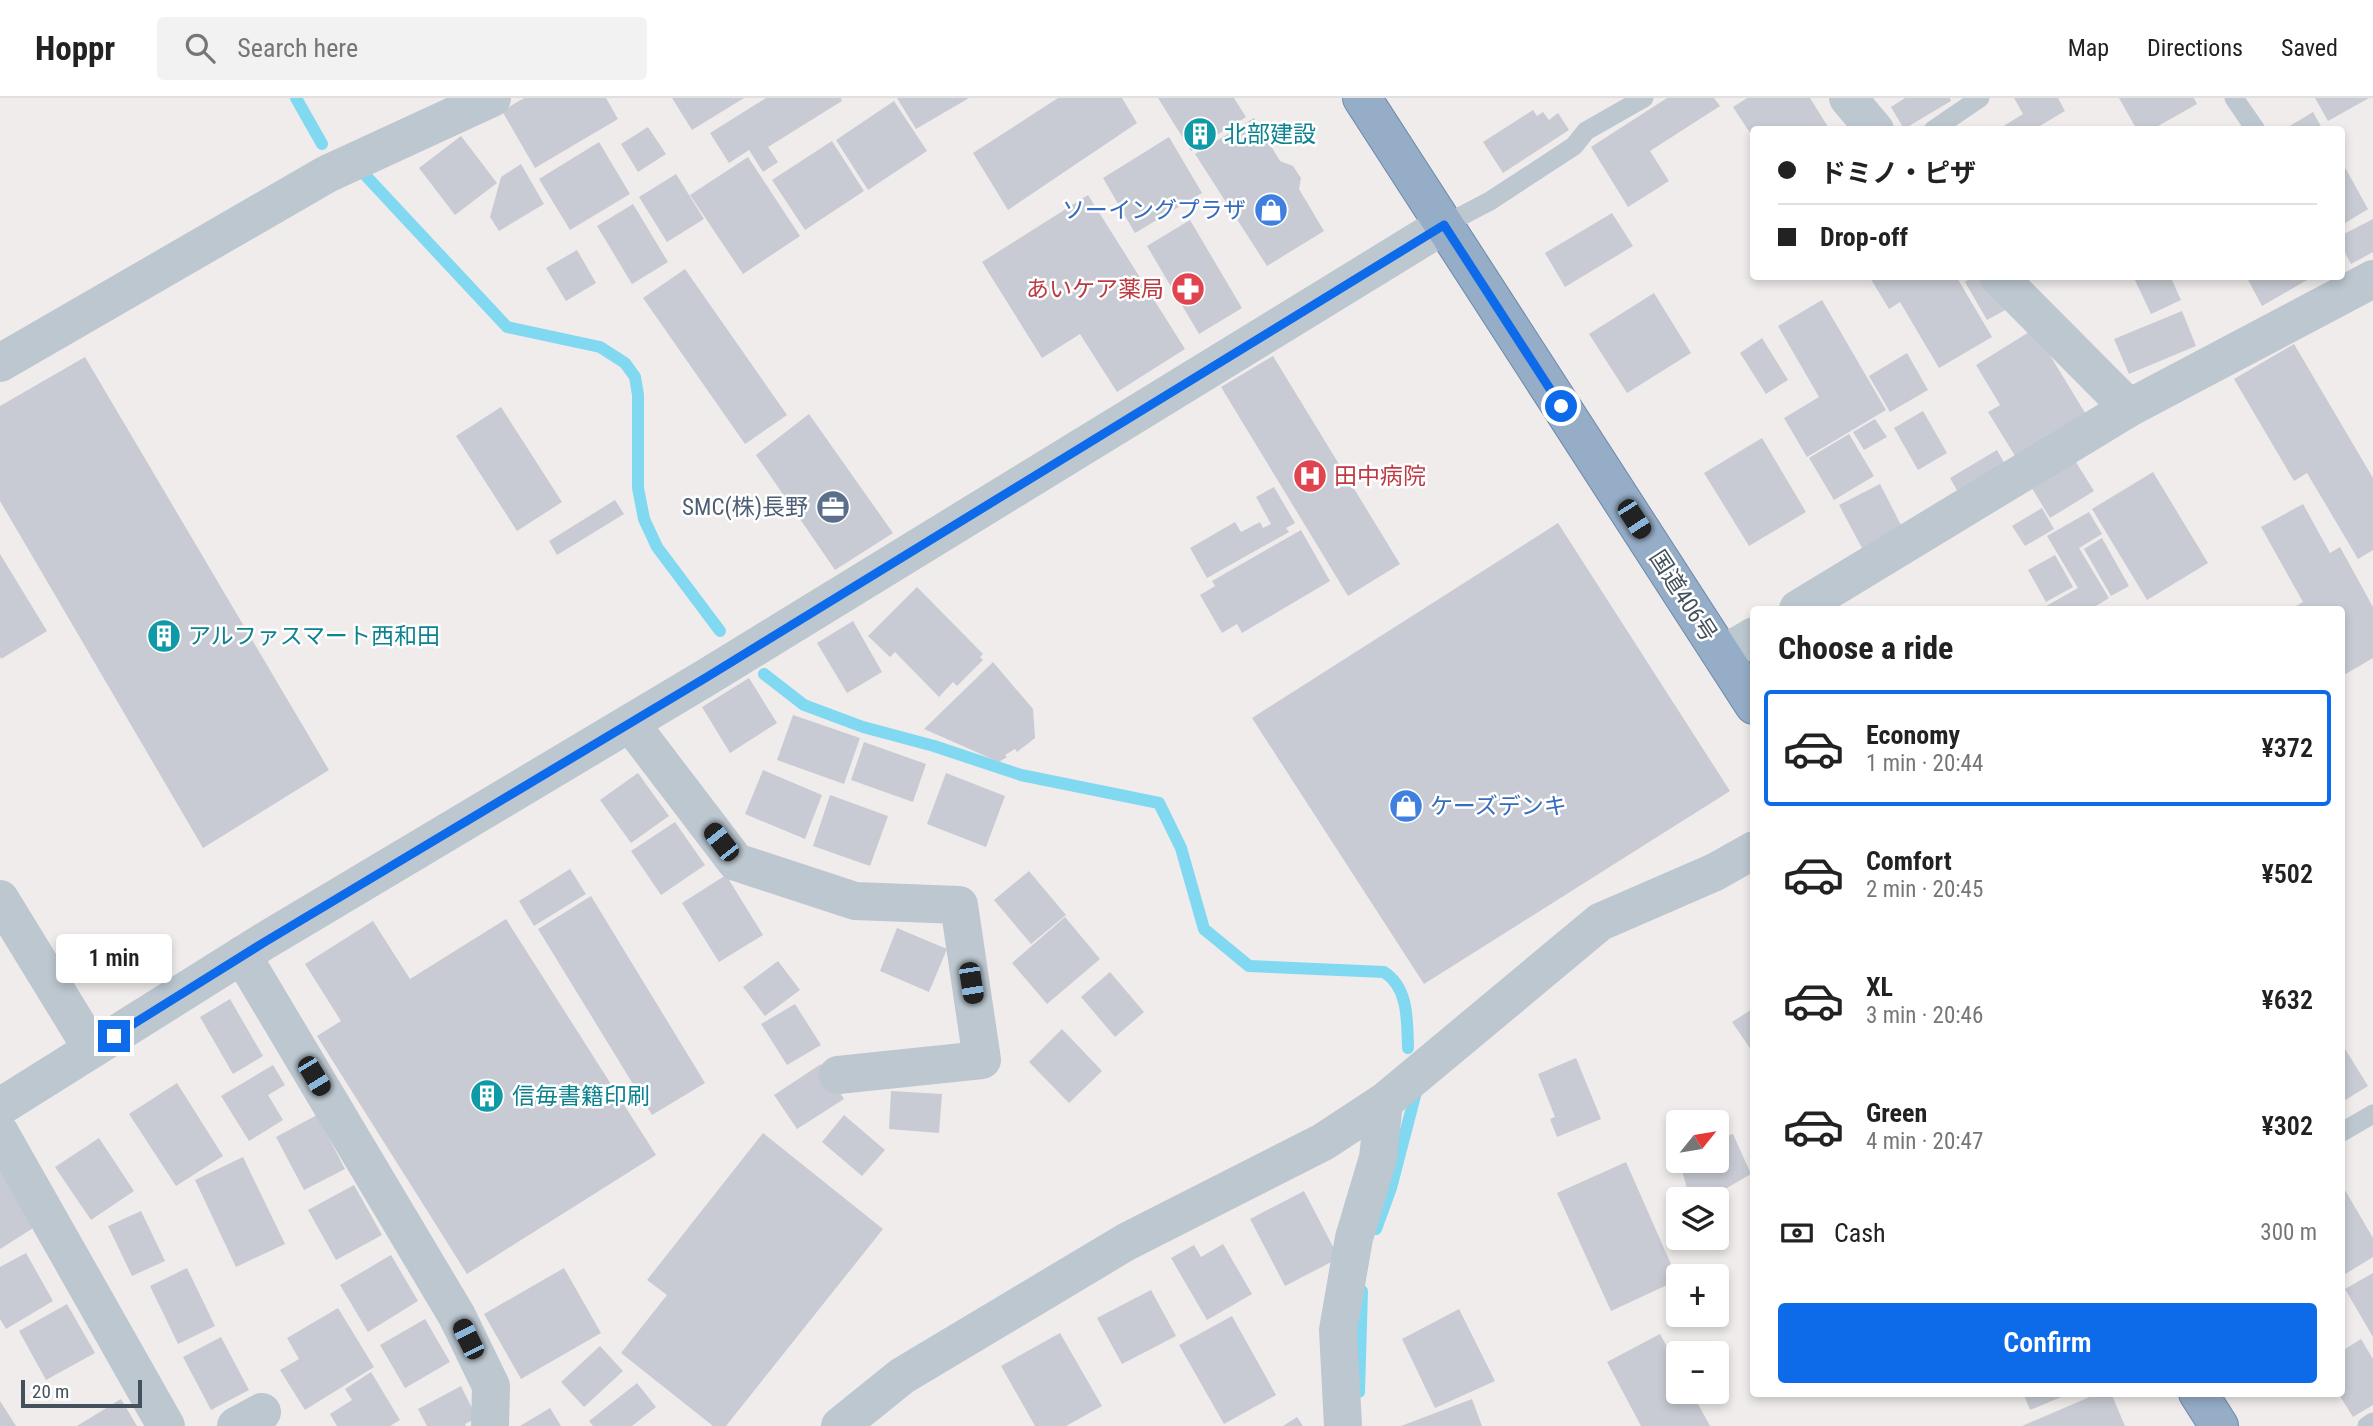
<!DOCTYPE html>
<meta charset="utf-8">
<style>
body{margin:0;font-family:"Roboto Condensed","Noto Sans JP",sans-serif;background:#f2f2f2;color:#222;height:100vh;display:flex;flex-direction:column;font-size:26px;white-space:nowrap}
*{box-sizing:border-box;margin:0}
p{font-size:23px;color:#767676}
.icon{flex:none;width:38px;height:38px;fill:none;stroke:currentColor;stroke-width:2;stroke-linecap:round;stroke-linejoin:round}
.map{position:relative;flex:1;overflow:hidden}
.drawer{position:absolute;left:1750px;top:508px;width:595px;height:791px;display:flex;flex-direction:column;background:#fff;border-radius:7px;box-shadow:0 4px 10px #0003}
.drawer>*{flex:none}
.guide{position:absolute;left:1750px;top:28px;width:595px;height:154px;border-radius:7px;box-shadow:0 4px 10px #0003;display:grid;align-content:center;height:154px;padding:0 28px;background:#fff}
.needle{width:46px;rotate:60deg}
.tools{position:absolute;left:1666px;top:1012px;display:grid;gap:14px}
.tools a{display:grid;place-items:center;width:63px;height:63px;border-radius:7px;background:#fff;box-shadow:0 4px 10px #0003;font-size:35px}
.scale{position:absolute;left:21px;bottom:18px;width:121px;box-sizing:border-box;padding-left:7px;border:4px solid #44505b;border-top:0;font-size:19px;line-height:24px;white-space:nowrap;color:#44505b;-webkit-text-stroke:5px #fff;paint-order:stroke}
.end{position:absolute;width:32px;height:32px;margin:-16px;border:9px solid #0d6ae9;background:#fff;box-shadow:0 0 0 4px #fff}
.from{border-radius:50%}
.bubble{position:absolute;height:49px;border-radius:7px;background:#fff;box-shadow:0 4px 10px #0003;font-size:23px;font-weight:600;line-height:49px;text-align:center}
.car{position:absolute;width:21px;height:42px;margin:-21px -10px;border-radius:9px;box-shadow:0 0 5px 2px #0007;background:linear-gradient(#222 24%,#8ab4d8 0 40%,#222 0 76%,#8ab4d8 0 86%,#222 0)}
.guide b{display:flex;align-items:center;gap:24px;height:66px;font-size:26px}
.guide b+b{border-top:2px solid #e0e0e0}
.guide i{width:18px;height:18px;background:#222}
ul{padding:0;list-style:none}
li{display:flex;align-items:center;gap:21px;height:116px;margin:0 14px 10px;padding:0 14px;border:4px solid transparent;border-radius:7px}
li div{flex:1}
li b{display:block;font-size:26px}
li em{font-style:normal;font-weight:600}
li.current{border-color:#0d6ae9}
li>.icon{width:63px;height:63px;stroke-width:1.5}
h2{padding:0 28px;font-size:32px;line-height:84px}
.pay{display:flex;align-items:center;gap:18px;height:77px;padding:0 28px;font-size:26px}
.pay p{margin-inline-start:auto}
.primary-button{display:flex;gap:14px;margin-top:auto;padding:14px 28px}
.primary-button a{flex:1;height:80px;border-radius:7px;background:#0d6ae9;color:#fff;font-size:28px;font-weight:600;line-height:80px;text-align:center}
header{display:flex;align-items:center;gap:42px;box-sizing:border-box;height:98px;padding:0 35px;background:#fff;border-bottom:2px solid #e0e0e0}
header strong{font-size:33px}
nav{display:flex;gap:38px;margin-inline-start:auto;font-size:24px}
.search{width:490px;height:63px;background:#f2f2f2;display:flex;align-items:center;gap:18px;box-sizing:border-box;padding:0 24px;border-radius:7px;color:#767676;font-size:26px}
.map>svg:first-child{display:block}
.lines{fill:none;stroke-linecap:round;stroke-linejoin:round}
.stream{stroke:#81d8f1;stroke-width:12}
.building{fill:#c8cbd3}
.trunk-casing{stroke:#6c89ab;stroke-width:40}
.service{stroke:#bcc7d0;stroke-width:19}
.minor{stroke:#bcc7d0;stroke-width:38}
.tertiary{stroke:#bcc7d0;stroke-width:38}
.trunk{stroke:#95adc7;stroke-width:38}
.route{stroke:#0d6ae9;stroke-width:9}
.labels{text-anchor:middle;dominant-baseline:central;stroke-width:5;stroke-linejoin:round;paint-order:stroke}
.culture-label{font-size:23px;fill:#0d838f;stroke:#fff;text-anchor:start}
.shop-label{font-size:23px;fill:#366cbe;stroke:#fff;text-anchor:end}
.health-label{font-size:23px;fill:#be3a42;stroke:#fff;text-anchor:end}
.service-label{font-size:23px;fill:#4e5e75;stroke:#fff;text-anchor:end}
.street-label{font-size:23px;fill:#44505b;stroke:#fff}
</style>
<header>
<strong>Hoppr</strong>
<div class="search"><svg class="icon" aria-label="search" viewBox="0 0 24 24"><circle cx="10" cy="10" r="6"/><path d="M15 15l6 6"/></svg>Search here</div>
<nav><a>Map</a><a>Directions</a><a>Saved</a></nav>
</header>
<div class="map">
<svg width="2373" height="1328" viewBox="0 0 2373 1328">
<rect width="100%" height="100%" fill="#f0ecec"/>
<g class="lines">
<!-- stream -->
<g class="stream">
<polyline points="296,0 322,46"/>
<polyline points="366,78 507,229 600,249 625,265 635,279 638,297 638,390 644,421 657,449 720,533"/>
<path d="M764 576 804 607 863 629 934 648 1021 677 1159 705 1181 750 1204 831 1249 868 1384 874C1409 890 1407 923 1408 950"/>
<polyline points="1376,1131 1391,1090 1416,994"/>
<polyline points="1359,1294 1362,1193"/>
</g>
</g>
<!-- building -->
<g class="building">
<polygon points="524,0 606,0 618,21 535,70 502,13"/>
<polygon points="672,0 744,0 692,32"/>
<polygon points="766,0 841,0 842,3 768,49 778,64 763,74 749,52 729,65 710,35"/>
<polygon points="897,0 969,0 916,31"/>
<polygon points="1058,0 1122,0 1137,25 1008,112 973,55"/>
<polygon points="1158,0 1234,0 1246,19 1191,53"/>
<polygon points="1667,0 1714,0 1720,8 1650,53 1669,83 1628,109 1591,49"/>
<polygon points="1747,0 1810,0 1830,32 1754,32 1754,41 1733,9"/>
<polygon points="1905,0 1950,0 1951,3 1904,31 1891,9"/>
<polygon points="2014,0 2058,0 2065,13 2033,32 1997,32 2023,16"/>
<polygon points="2119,0 2194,0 2197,6 2151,32 2137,32"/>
<polygon points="2315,0 2369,0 2328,23"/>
<polygon points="894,3 927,53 868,92 836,42"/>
<polygon points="1533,12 1537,18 1543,14 1549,22 1558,15 1569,32 1503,75 1483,44"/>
<polygon points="2313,14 2323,32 2283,32"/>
<polygon points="1254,20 1280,63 1293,68 1301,80 1299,91 1324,133 1267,168 1195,56"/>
<polygon points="648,29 666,56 638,74 621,46"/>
<polygon points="461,38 497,85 455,117 419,70"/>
<polygon points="1169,39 1202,95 1135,135 1103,80"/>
<polygon points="832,43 864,93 805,132 772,82"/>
<polygon points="599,44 630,96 570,132 539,81"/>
<polygon points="748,59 800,138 743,176 690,97"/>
<polygon points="2342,64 2368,111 2342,127"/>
<polygon points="521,66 544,106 499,133 490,119 501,79"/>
<polygon points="676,76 704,121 667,144 639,99"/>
<polygon points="1088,97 1185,251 1117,294 1080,236 1042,260 982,164"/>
<polygon points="633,106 668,164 632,186 597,128"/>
<polygon points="1612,115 1633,148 1565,189 1545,155"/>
<polygon points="2373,121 2373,154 2351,166 2342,149 2342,137"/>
<polygon points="1190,122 1242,210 1199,236 1147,148"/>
<polygon points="577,152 596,185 566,203 546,170"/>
<polygon points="685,171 787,317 745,346 643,200"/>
<polygon points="1869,178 1956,178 1992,239 1939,270 1900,204 1889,211"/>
<polygon points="1974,178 1978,178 2009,210 1987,222 1965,184"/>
<polygon points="2133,178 2170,178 2181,202 2151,216"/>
<polygon points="2246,178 2314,178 2262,208"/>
<polygon points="1654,195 1691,255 1627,295 1589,236"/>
<polygon points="1822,202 1886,312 1807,359 1784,320 1819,299 1778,228"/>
<polygon points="2182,213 2196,248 2129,276 2114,241"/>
<polygon points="2034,231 2090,323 2020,366 1988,314 2000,307 1976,267"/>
<polygon points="1762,240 1788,282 1766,296 1740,255"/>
<polygon points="2294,246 2373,380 2373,452 2358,461 2307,375 2294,383 2234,281"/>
<polygon points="1907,255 1928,292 1890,314 1869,278"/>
<polygon points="1273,258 1400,466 1348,498 1221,289"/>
<polygon points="85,259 329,672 203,750 0,403 0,308"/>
<polygon points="501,309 562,404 517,433 456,338"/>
<polygon points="1923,313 1947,355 1918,372 1894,330"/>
<polygon points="809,316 893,435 835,472 756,357"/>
<polygon points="1875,321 1887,339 1864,352 1853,334"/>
<polygon points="1849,336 1874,378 1834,402 1809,360"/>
<polygon points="1762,340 1806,414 1749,448 1704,375"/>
<polygon points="1997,352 2010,375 1963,403 1950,380"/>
<polygon points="2074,361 2094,393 2050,420 2030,387"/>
<polygon points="2153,374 2208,465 2147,502 2092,411"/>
<polygon points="1880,386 1902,429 1862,450 1839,407"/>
<polygon points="1274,389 1295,425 1286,430 1289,434 1207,480 1190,450 1235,424 1241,434 1260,424 1263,430 1271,426 1256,399"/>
<polygon points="615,402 624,416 557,457 549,443"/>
<polygon points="2303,406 2330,455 2340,449 2373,509 2373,560 2342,578 2342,511 2291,511 2303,504 2261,429"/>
<polygon points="2042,410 2054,431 2025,448 2012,428"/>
<polygon points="2089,414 2102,436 2079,450 2109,500 2091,511 2041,511 2078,490 2047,438"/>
<polygon points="1558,425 1730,693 1424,886 1252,620"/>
<polygon points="1301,432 1330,483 1242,535 1237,526 1222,535 1200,497 1215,488 1212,483"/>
<polygon points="2102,440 2129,488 2111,498 2084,451"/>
<polygon points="0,456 47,533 1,561 0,558"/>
<polygon points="2055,457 2073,489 2046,504 2028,472"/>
<polygon points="917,489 983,556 980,559 983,562 957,588 953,584 939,599 895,554 890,559 868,538"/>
<polygon points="853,523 882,574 847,595 817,545"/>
<polygon points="993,564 1033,611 1035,640 1017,654 1015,651 1005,657 1007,659 999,664 924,631"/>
<polygon points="749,580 777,625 730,655 702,609"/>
<polygon points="793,617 860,640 844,686 777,662"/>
<polygon points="864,644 926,666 913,704 851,682"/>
<polygon points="763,672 822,697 805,741 745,716"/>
<polygon points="638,675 669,718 631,745 600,702"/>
<polygon points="946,675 1005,698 986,749 927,726"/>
<polygon points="830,697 888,718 870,768 813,748"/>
<polygon points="675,724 705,767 661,797 631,753"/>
<polygon points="570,771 586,796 534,828 519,803"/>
<polygon points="1029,773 1066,817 1031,846 994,802"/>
<polygon points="726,777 763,837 719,864 682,805"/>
<polygon points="591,798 705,985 652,1017 538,831"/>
<polygon points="1065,819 1100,861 1047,906 1012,865"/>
<polygon points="506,821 656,1057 467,1176 317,938 341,923 305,866 373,823 410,881"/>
<polygon points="897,830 947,851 929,894 880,873"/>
<polygon points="778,863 800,892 765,918 743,889"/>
<polygon points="1110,874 1144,914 1115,939 1081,899"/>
<polygon points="230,901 263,958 233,976 200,919"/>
<polygon points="795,906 821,947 787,967 761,926"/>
<polygon points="1754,910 1754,956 1732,924"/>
<polygon points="1062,931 1102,973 1069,1005 1029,964"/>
<polygon points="2342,946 2368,988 2342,1004"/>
<polygon points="1576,960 1601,1021 1557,1039 1550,1021 1555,1019 1538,976"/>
<polygon points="821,966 844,1001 797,1031 774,997"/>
<polygon points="273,967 285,987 268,997 283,1022 249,1043 221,998"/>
<polygon points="177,985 223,1058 176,1088 129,1016"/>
<polygon points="891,993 942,996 939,1035 889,1031"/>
<polygon points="317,1017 345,1071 304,1092 276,1039"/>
<polygon points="844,1017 885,1052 862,1078 822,1044"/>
<polygon points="763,1035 883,1131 726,1328 713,1328 621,1255 667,1197 647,1182"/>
<polygon points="1733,1036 1751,1076 1708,1101 1690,1101 1679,1062 1717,1062 1717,1040"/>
<polygon points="99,1040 134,1093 91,1122 55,1069"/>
<polygon points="243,1059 285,1146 236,1169 195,1082"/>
<polygon points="1626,1064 1678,1182 1611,1213 1557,1095"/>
<polygon points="0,1067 38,1127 0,1151"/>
<polygon points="354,1087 382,1137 336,1162 308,1112"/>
<polygon points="2342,1087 2373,1140 2373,1159 2342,1178"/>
<polygon points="1304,1093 1339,1160 1285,1188 1250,1121"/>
<polygon points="141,1113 165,1163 132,1178 108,1128"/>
<polygon points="1223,1146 1252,1196 1207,1222 1171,1160 1194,1147 1201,1159"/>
<polygon points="26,1155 53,1203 6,1231 0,1221 0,1169"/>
<polygon points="391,1157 418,1203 368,1234 340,1187"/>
<polygon points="187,1170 215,1228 178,1246 150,1188"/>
<polygon points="564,1170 601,1235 521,1281 484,1216"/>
<polygon points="2373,1175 2373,1239 2345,1191"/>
<polygon points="1151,1192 1176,1238 1122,1266 1097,1220"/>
<polygon points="67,1206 95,1255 46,1282 19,1233"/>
<polygon points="338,1210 374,1269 305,1312 280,1272 299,1261 287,1240"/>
<polygon points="1459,1211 1495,1283 1435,1310 1402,1241"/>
<polygon points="1232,1218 1276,1297 1224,1326 1179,1247"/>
<polygon points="425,1221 450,1264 405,1290 380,1247"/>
<polygon points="1060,1235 1102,1308 1066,1328 1035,1328 1001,1268"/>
<polygon points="1660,1236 1678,1269 1678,1293 1691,1293 1710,1328 1641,1328 1607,1264"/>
<polygon points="221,1239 249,1292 211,1312 183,1259"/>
<polygon points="2361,1241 2373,1261 2373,1307 2353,1319 2338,1295 2342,1295 2342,1253"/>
<polygon points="600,1248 623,1273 584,1309 561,1284"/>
<polygon points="371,1274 400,1322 390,1328 337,1328 330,1316 352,1302 345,1291"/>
<polygon points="637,1285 656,1309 632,1328 593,1328 589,1323"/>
<polygon points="461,1288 477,1320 465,1326 466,1328 427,1328 418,1311"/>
<polygon points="2023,1295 2071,1295 2030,1312"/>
<polygon points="2099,1295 2111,1295 2125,1328 2022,1328"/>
<polygon points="121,1301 137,1328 77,1328"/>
<polygon points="1472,1301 1482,1328 1401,1328"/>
<polygon points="0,1303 16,1328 0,1328"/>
<polygon points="550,1310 561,1328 520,1328"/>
<polygon points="1297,1319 1303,1328 1283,1328"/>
</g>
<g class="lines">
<!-- trunk casing -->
<g class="trunk-casing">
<g id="trunk">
<polyline points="1362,0 1754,607"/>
<polyline points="2198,1295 2219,1328"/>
</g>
</g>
<!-- service -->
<g class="service">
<polyline points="2234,0 2256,32"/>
<polyline points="1933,32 1980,0"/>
<polyline points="1444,127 1490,103 1574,48 1586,33 1644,0"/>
<polyline points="2342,1034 2373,1016"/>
<polyline points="2367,1328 2373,1324"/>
</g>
<!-- minor -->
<g class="minor">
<polyline points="1848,0 1875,32"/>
<polyline points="1998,178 2129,310"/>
<polyline points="0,265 327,76 492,0"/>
<polyline points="1798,511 2129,310 2373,181"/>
<polyline points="1722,557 1754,538"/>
<polyline points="630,625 736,764 855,803 959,807 982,962 838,977"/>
<polyline points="0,801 92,951"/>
<polyline points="242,857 457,1218 491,1288 490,1328"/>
<polyline points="0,1035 166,1328"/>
<polyline points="236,1328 262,1314"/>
<polyline points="840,1328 902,1278 1126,1144 1323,1044 1384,1004 1600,824 1715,774 1754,752"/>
<polyline points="1343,1328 1338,1232 1354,1140 1378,1060 1384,1004"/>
</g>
<!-- tertiary -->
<polyline class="tertiary" points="0,1009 263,844 707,579 1444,127"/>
<!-- trunk -->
<use href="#trunk" class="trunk"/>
</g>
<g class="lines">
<!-- route -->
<polyline class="route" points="114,938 263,845 707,579 1444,127 1561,308"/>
</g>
<!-- icons -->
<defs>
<g id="building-disc" transform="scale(1.75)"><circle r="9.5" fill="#0f9aa8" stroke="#fff"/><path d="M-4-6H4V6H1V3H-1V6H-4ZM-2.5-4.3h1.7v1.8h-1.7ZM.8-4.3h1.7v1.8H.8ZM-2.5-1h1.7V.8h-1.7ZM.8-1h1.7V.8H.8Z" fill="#fff"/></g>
<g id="shop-disc" transform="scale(1.75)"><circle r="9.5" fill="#3f7fe0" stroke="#fff"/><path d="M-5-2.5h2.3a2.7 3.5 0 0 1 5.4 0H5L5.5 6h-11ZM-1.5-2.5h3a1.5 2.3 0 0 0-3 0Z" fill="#fff"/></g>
<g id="pharmacy-disc" transform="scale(1.75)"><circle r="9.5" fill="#e0444e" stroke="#fff"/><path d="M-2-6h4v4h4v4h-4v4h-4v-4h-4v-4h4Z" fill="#fff"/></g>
<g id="hospital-disc" transform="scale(1.75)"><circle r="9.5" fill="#e0444e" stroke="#fff"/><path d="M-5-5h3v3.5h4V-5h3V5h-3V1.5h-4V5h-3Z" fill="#fff"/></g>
<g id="office-disc" transform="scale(1.75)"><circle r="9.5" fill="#5c6f8a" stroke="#fff"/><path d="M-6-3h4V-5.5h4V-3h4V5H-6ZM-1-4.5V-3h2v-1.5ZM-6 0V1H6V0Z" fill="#fff"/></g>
</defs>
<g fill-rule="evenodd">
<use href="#building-disc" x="1200" y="36"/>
<use href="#shop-disc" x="1271" y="112"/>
<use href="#pharmacy-disc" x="1188" y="191"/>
<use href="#hospital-disc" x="1310" y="378"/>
<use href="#office-disc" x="833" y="409"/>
<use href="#building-disc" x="164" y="538"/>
<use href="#shop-disc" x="1406" y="708"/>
<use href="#building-disc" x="487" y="998"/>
</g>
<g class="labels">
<!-- culture labels -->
<g class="culture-label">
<text x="1224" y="36">北部建設</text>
<text x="188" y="538">アルファスマート西和田</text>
<text x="512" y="998">信毎書籍印刷</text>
</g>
<!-- shop labels -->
<g class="shop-label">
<text x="1246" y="112">ソーイングプラザ</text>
<text x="1430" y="708" text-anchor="start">ケーズデンキ</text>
</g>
<!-- health labels -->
<g class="health-label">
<text x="1164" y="191">あいケア薬局</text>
<text x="1334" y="378" text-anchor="start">田中病院</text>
</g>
<!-- service labels -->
<g class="service-label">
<text x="808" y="409">SMC(株)長野</text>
</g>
<!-- street labels -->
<g class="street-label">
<text transform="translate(1683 498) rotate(57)">国道406号</text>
</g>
</g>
</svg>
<div class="tools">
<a><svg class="needle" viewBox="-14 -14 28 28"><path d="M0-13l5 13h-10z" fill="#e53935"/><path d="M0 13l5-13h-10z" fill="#767676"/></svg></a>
<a><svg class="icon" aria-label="layers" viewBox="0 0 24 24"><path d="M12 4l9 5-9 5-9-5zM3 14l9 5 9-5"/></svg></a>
<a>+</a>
<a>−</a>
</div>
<div class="scale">20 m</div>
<i class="end from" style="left:1561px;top:308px"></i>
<i class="end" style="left:114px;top:938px"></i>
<div class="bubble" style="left:56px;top:836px;width:116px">1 min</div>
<i class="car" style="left:1634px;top:421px;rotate:147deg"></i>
<i class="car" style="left:721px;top:744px;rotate:322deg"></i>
<i class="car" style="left:971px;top:885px;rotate:171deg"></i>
<i class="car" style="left:314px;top:978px;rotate:149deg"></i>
<i class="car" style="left:468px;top:1241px;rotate:334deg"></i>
<div class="guide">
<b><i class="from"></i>ドミノ・ピザ</b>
<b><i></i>Drop-off</b>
</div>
<section class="drawer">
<h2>Choose a ride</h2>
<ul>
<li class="current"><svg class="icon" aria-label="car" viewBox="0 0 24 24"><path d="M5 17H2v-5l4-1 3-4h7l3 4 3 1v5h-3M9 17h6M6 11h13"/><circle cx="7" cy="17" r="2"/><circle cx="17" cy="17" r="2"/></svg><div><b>Economy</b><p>1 min · 20:44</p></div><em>¥372</em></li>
<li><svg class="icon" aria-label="car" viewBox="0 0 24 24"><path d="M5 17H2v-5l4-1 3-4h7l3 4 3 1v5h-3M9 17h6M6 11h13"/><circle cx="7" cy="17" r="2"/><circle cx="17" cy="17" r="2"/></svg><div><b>Comfort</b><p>2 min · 20:45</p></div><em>¥502</em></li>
<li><svg class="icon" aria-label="car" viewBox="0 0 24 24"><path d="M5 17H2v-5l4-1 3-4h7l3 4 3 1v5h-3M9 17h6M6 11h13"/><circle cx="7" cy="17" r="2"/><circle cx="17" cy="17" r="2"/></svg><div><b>XL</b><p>3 min · 20:46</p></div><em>¥632</em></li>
<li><svg class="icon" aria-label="car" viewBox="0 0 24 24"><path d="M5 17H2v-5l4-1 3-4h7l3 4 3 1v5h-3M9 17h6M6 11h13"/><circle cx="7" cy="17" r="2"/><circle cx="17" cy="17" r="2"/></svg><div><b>Green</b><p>4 min · 20:47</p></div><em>¥302</em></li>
</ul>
<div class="pay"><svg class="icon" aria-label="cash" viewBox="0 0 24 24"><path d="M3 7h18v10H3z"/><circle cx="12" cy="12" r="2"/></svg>Cash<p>300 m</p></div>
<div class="primary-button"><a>Confirm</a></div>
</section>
</div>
